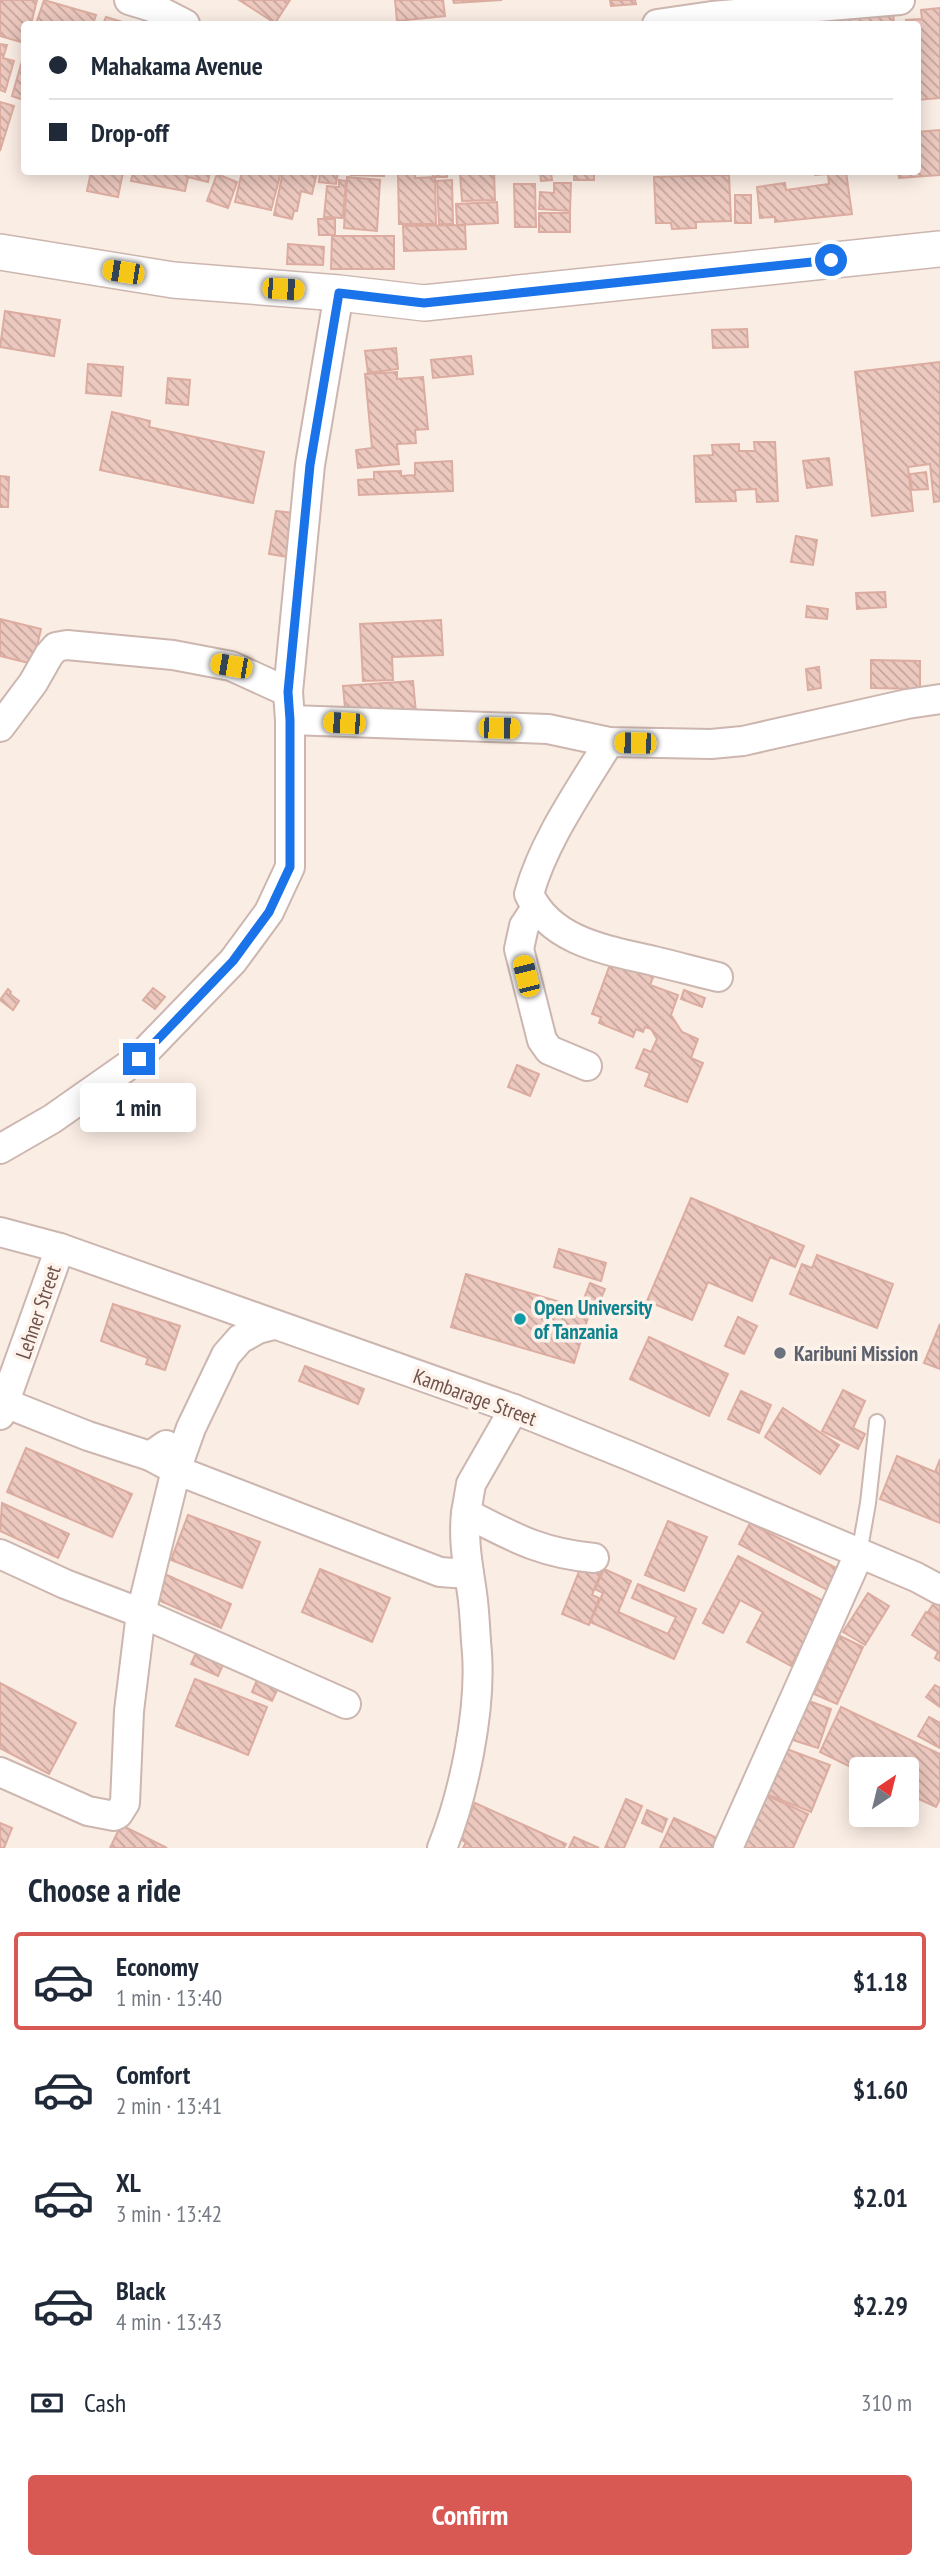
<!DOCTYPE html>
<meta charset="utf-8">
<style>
body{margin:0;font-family:"PT Sans Narrow",sans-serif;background:#f6f6f7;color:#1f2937;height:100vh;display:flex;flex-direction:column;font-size:26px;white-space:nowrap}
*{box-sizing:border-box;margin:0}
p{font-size:23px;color:#747a83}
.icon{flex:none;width:38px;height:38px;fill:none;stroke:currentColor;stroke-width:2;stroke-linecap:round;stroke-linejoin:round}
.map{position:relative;height:1848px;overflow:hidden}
.sheet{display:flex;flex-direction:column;background:#fff;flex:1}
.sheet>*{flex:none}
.guide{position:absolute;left:21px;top:21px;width:900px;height:154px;border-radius:7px;box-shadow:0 4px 18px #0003;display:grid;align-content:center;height:154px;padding:0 28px;background:#fff}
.needle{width:46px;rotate:35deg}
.controls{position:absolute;left:849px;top:1757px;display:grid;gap:14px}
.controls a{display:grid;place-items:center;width:70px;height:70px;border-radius:7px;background:#fff;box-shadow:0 4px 18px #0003;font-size:35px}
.end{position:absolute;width:32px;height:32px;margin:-16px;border:9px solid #1a73e8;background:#fff;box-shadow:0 0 0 4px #fff}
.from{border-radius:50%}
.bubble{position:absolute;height:49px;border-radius:7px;background:#fff;box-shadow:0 4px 18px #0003;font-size:23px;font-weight:800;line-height:49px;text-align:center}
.car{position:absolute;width:21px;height:42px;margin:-21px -10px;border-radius:9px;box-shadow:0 0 5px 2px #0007;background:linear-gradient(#f5c518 24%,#345 0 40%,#f5c518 0 76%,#345 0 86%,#f5c518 0)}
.guide b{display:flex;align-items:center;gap:24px;height:66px;font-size:26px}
.guide b+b{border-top:2px solid #e0e1e3}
.guide i{width:18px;height:18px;background:#1f2937}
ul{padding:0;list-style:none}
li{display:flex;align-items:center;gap:21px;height:98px;margin:0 14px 10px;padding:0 14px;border:4px solid transparent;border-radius:7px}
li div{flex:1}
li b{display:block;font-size:26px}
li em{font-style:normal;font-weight:800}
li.current{border-color:#d85854}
li>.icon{width:63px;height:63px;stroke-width:1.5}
h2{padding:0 28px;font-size:32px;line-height:84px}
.pay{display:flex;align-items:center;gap:18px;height:77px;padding:0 28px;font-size:26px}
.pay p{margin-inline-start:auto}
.primary-button{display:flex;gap:14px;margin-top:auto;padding:14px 28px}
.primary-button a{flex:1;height:80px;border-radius:7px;background:#d85854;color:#fff;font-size:28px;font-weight:800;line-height:80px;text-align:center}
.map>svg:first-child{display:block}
.building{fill:url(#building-back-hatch);stroke:#ddaca0;stroke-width:2}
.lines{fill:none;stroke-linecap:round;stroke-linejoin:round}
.service-casing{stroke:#ccb6af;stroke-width:18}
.minor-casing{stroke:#ccb6af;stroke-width:32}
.tertiary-casing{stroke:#ccb6af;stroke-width:38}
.service{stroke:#fff;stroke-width:14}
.minor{stroke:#fff;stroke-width:28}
.tertiary{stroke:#fff;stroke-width:35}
.route{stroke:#1a73e8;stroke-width:9}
.culture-dot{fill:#0f9aa8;stroke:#fdf2ea;stroke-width:2.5}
.worship-dot{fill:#6b7280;stroke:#fdf2ea;stroke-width:2.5}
.labels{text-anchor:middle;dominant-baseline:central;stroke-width:7;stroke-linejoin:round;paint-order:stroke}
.culture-label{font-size:21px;font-weight:bold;fill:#0d838f;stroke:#fdf2ea;text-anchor:start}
.street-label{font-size:21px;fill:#70524c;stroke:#fdf2ea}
.worship-label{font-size:21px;font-weight:bold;fill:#5b616d;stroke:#fdf2ea;text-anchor:start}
</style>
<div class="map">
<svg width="940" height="1848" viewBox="0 0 940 1848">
<defs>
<pattern id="building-back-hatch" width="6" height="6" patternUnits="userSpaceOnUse" patternTransform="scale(1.75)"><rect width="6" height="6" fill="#ecc8be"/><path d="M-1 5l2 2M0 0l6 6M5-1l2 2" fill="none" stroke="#c4a59d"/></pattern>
</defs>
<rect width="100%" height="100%" fill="#faede4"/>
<!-- building -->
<g class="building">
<polygon points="0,0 37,0 31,24 24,24 24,43 0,36"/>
<polygon points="44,0 96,15 93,24 36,24"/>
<polygon points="239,0 290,0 275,23"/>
<polygon points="395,0 443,0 445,16 397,21"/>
<polygon points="453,0 502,0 454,3"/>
<polygon points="610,0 635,0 636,4 611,6"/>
<polygon points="940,8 940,98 917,100 917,24 907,24 906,20 922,19 921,10"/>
<polygon points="893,9 894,24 842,24 840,14"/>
<polygon points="106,17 129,24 103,24"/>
<polygon points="0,44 7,45 3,58 14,61 5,92 0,90"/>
<polygon points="24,54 24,100 12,96"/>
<polygon points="0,102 14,106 0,151"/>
<polygon points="940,130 940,175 899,178 898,172 917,172 917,132"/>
<polygon points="91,172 123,172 118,197 87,191"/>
<polygon points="133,172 210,172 208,182 188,177 185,191 131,181"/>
<polygon points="242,172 281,172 271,210 235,202"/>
<polygon points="283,172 317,172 312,194 301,191 297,211 294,211 292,219 274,215"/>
<polygon points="320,172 338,172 336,184 319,182"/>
<polygon points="352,172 384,172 384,176 351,175"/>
<polygon points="398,172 415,172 415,178 435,177 436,224 399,224"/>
<polygon points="432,172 447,172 447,177 433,177"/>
<polygon points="494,172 495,200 462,201 460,173"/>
<polygon points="540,172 551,172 552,180 541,181"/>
<rect x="574" y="172" width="20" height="8"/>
<polygon points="814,172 846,172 852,214 775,222 775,217 760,218 757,187 785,183 786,190 829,184 828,174 815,175"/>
<polygon points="217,174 237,182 228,208 207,201"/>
<polygon points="729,175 731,221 696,222 696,228 672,229 671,223 656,223 654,177"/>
<polygon points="347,177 380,180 377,231 344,228"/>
<polygon points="339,180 346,181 343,218 324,217 327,186 339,187"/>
<polygon points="452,180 453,224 439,224 437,181"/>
<polygon points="554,183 571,183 570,211 539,209 540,192 554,193"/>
<polygon points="514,184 535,184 536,227 515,227"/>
<rect x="735" y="195" width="16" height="28"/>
<polygon points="497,202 498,223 457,225 456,204"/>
<rect x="539" y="213" width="31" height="19"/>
<polygon points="318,219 335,219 335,235 319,235"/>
<polygon points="465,225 466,249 404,251 403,226"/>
<polygon points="332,236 394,236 394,269 331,269"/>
<polygon points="288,244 324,247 323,265 287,264"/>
<polygon points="5,311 60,320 54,356 0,347"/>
<polygon points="747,329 748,347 713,348 712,330"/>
<polygon points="396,348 398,369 368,373 365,351"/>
<polygon points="471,356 473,374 433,378 431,360"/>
<polygon points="940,362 940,501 934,502 930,464 908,467 913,511 872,516 855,372"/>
<polygon points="88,364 123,367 121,396 86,393"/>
<polygon points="397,372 397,379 423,377 428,429 415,430 416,443 397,444 399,464 358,468 356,450 372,448 365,374"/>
<polygon points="168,378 190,380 188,405 166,403"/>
<polygon points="112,412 150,421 149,427 264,452 253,503 100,470"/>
<polygon points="754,442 775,442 778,501 757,502 756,489 735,490 736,501 696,502 694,456 713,455 712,445 739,444 739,451 755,451"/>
<polygon points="829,458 832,485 807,488 803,461"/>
<polygon points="452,461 453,491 359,495 358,480 374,479 374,472 401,471 401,476 415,475 415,463"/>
<polygon points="926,472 928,489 912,490 910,474"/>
<polygon points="0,476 9,477 8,507 0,507"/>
<polygon points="276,511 294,513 288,557 269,554"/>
<polygon points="796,536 817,540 813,565 791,562"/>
<polygon points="885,592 886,607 857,609 856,593"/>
<polygon points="807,606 828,609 827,619 806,617"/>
<polygon points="0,619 41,629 33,664 0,656"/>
<polygon points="441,620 443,655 392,657 393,680 363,681 360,624"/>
<polygon points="871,660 920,661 920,689 871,688"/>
<polygon points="819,667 821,688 808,690 806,669"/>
<polygon points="413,681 416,713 346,719 343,686"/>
<polygon points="612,959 654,975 650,985 678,995 671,1015 682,1032 698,1039 691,1058 703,1063 687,1102 645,1086 650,1073 636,1068 644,1049 651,1052 657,1039 651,1029 645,1027 643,1032 636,1029 633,1037 599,1023 601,1017 592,1014"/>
<polygon points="153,988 165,997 155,1009 143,1000"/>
<polygon points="8,989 11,992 10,994 19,1001 13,1010 0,1000"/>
<polygon points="684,990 705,998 702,1007 681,999"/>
<polygon points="517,1065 539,1074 530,1096 508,1087"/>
<polygon points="691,1198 804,1246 795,1267 770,1257 752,1301 708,1282 692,1320 647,1301"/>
<polygon points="559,1249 606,1263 601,1281 554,1267"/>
<polygon points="817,1255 893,1284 877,1328 790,1294 802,1264 812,1268"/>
<polygon points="466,1274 590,1311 574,1363 451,1327"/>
<polygon points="590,1283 605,1289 596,1310 582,1304"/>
<polygon points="113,1304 180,1326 165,1370 146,1364 148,1358 101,1341"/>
<polygon points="738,1317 757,1326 744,1354 725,1346"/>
<polygon points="940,1324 940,1369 924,1363"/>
<polygon points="649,1337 728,1374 709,1416 630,1379"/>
<polygon points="305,1366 364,1389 358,1404 299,1381"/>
<polygon points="843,1390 865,1401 853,1428 865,1434 858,1449 822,1431"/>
<polygon points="741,1391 771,1405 759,1433 728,1419"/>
<polygon points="783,1408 839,1445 820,1474 765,1437"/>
<polygon points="26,1448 132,1494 112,1537 7,1492"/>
<polygon points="897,1456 935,1472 940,1459 940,1523 880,1499"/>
<polygon points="2,1503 69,1534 58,1558 0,1531"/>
<polygon points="188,1515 260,1542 242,1588 171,1560"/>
<polygon points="668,1521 707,1537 684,1591 645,1575"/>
<polygon points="750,1523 844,1572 833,1593 739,1544"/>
<polygon points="738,1556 825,1602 791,1666 747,1642 763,1612 740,1600 723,1633 703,1623"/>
<polygon points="582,1564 601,1572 592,1595 599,1598 589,1625 562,1614"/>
<polygon points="320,1569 390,1598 372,1642 302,1612"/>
<polygon points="604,1569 631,1581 618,1612 668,1634 676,1617 632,1598 638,1584 696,1609 674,1659 590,1622 603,1593 595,1589"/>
<polygon points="158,1571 231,1604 221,1628 147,1595"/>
<polygon points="868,1593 889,1606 865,1645 843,1632"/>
<polygon points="936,1600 940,1603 940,1620 928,1612"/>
<polygon points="926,1612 940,1621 940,1661 935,1658 938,1652 912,1635"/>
<polygon points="840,1636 863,1647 837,1704 814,1694"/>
<polygon points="200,1644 227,1656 218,1676 191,1664"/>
<polygon points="261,1670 282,1680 272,1701 252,1692"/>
<polygon points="195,1679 267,1707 248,1755 176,1726"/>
<polygon points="0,1683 76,1723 49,1774 0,1748"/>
<polygon points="935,1685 940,1688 940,1707 926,1697"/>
<polygon points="806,1700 831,1709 818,1748 793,1740"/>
<polygon points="841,1707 940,1754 940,1799 936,1807 906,1793 906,1769 861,1769 861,1772 820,1752"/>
<polygon points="929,1717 940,1723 940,1748 918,1736"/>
<polygon points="784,1748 830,1765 811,1812 766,1794"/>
<polygon points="766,1795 808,1814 793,1848 743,1848"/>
<polygon points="626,1799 642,1806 624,1848 605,1848"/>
<polygon points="475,1803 566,1844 564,1848 463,1848 466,1842 459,1839"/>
<polygon points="647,1810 667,1819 662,1832 642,1823"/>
<polygon points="674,1818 717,1838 712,1848 660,1848"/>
<polygon points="0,1823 12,1828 4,1848 0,1848"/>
<polygon points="121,1825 167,1848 110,1848"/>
<polygon points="574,1837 599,1848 569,1848"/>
</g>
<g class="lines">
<!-- service casing -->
<g class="service-casing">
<polyline id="service" points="859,1554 868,1503 877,1422"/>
</g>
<!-- minor casing -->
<g class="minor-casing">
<g id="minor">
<polyline points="129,0 152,7 185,24"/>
<polyline points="657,24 712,16 900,0"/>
<polyline points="290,720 548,729 609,742 711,744 743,741 907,704 940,699"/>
<polyline points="0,727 33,683 49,655 56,647 67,645 173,655 231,666 288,692"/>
<path d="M609 742C580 790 544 840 529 894 551 942 607 950 654 961 675 966 697 972 718 977"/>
<polyline points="536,908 524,926 519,949 542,1040 549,1050 587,1066"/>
<polyline points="0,1149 52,1119 139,1058 233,961 269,912 290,867 290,720 288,692 310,465 339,293"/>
<polyline points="0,1232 60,1248 514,1409 630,1456 916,1577 940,1590"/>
<polyline points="5,1403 88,1436 150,1456 166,1445"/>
<path d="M514 1409 471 1484 466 1513C513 1537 540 1553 594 1558"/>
<polyline points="0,1415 60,1248"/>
<polyline points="150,1456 176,1470 440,1572 469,1574"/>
<polyline points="0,1554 65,1584 141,1613 346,1704"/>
<polyline points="0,1772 88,1811 114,1816 118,1814 125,1803 129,1711 141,1613 176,1470 191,1428 226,1355 240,1339 258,1329 274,1325"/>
<path d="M442 1848C464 1794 481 1711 477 1653 475 1633 475 1613 472 1593 468 1565 463 1542 466 1513"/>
<polyline points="728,1848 859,1554"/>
</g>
</g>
<!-- tertiary casing -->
<g class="tertiary-casing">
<polyline id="tertiary" points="0,252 173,280 339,293 424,303 940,249"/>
</g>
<!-- service -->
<use href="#service" class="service"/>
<!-- minor -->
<use href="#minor" class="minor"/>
<!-- tertiary -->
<use href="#tertiary" class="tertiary"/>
</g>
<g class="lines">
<!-- route -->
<polyline class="route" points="139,1059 233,961 269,912 290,867 290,720 288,692 310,465 339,293 424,303 831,260"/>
</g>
<!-- markers -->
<circle class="culture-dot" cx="520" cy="1319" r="7"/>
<circle class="worship-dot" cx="780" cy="1353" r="7"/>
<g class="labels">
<!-- culture labels -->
<g class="culture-label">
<text x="534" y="1307">Open University<tspan x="534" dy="24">of Tanzania</tspan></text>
</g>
<!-- street labels -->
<g class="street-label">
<text transform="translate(38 1312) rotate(-71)">Lehner Street</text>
<text transform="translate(475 1397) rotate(20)">Kambarage Street</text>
</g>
<!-- worship labels -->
<g class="worship-label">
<text x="794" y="1353">Karibuni Mission</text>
</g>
</g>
</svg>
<div class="controls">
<a><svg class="needle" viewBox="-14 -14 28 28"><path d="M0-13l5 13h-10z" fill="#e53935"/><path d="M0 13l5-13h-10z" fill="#747a83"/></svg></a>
</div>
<i class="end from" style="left:831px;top:260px"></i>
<i class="end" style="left:139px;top:1059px"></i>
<div class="bubble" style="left:80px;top:1083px;width:116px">1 min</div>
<i class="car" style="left:123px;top:272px;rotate:279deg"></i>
<i class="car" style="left:283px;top:289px;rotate:94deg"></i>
<i class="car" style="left:231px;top:666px;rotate:280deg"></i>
<i class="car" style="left:344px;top:723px;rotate:273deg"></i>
<i class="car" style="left:499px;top:728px;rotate:91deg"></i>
<i class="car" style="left:635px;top:743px;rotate:271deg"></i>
<i class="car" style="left:526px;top:976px;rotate:346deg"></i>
<div class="guide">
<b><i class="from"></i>Mahakama Avenue</b>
<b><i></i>Drop-off</b>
</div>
</div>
<section class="sheet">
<h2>Choose a ride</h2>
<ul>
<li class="current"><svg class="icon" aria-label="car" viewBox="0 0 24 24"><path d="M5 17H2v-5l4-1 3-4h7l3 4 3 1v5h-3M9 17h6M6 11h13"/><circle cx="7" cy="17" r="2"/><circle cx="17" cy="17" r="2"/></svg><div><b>Economy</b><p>1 min · 13:40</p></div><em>$1.18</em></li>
<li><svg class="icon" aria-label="car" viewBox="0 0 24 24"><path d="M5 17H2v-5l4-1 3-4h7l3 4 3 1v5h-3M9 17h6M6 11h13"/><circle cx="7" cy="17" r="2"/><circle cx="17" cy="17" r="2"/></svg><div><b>Comfort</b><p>2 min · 13:41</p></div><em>$1.60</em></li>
<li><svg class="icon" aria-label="car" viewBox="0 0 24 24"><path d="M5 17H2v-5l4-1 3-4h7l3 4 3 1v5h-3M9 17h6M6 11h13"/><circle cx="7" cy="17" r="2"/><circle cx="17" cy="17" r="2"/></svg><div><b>XL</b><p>3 min · 13:42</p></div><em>$2.01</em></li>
<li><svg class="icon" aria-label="car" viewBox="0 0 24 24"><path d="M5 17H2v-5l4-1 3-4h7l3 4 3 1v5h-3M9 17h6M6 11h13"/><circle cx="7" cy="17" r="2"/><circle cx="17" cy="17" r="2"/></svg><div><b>Black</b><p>4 min · 13:43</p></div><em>$2.29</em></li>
</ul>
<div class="pay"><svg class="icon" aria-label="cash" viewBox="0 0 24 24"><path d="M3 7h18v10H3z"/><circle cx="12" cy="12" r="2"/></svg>Cash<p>310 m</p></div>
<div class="primary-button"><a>Confirm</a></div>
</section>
